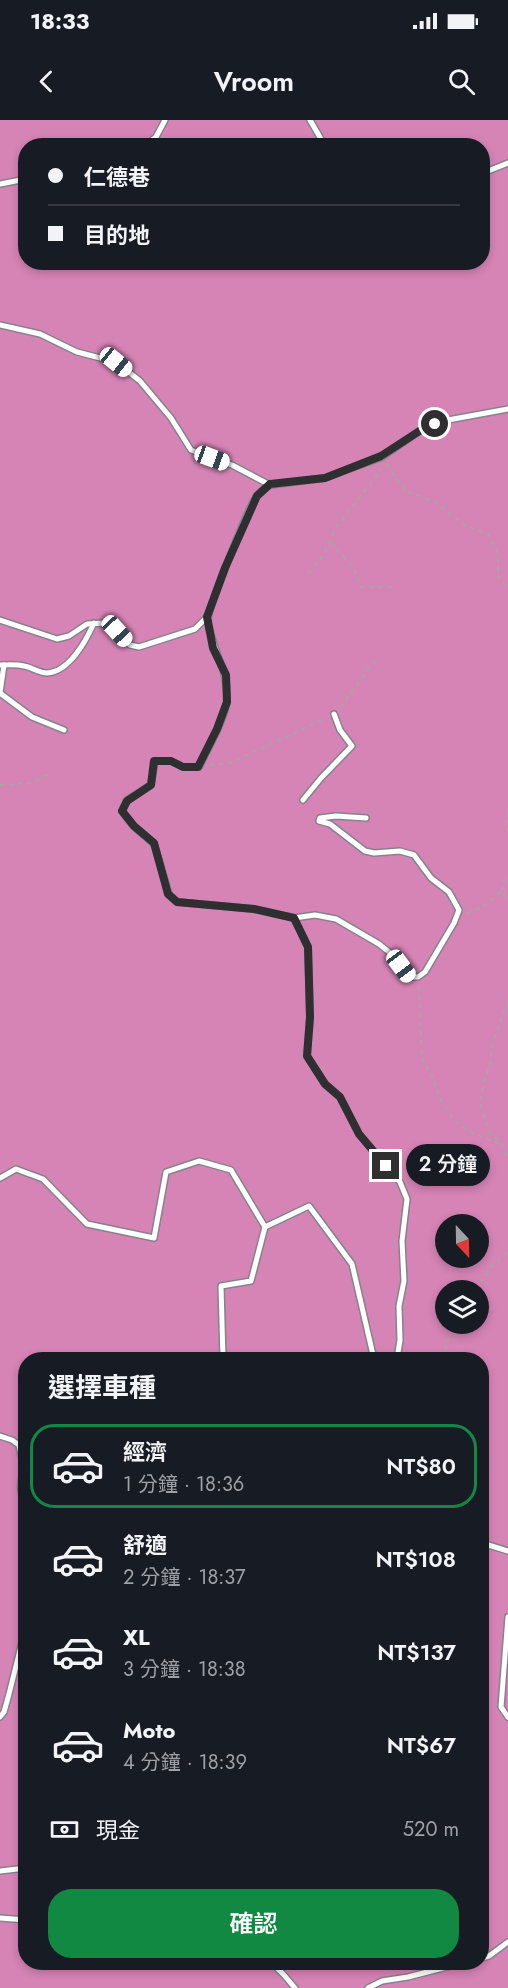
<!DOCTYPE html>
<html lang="zh-TW">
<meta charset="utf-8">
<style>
body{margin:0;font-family:Jost,"Noto Sans TC",sans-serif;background:#20242c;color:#f1f3f6;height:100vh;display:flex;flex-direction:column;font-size:22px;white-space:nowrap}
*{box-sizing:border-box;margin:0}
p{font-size:20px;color:#9ea1a6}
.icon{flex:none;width:33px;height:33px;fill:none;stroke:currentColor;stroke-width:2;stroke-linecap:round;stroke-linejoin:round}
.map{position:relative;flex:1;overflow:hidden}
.drawer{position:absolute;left:18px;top:1232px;width:471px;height:618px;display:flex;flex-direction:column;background:#171b24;border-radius:24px;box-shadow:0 3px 9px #0003}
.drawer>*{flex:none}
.guide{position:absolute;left:18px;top:18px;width:472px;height:132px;border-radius:24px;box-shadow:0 3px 9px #0003;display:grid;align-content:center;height:132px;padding:0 30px;background:#171b24}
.needle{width:39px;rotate:158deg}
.tools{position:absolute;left:435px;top:1094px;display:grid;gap:12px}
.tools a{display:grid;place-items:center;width:54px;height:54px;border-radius:50%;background:#171b24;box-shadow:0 3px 9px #0003;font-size:30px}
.end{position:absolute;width:27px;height:27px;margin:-14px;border:8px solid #2f2f32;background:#fff;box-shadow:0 0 0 3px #fff}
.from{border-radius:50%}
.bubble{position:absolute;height:42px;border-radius:21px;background:#171b24;box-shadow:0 3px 9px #0003;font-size:20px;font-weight:600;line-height:42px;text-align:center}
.car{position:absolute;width:18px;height:36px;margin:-18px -9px;border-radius:8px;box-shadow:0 0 4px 2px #0007;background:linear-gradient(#fff 24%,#345 0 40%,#fff 0 76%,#345 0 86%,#fff 0)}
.guide b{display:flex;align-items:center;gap:21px;height:57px;font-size:22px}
.guide b+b{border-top:2px solid #363941}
.guide i{width:15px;height:15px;background:#f1f3f6}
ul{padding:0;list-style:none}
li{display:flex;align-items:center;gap:18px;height:84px;margin:0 12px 9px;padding:0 18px;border:3px solid transparent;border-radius:24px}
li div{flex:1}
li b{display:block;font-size:22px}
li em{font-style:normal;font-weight:600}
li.on{border-color:#128943}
li>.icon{width:54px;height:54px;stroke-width:1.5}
h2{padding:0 30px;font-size:27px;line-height:72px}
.pay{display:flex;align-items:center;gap:15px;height:66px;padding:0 30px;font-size:22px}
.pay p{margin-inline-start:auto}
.cta{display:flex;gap:12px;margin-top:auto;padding:12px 30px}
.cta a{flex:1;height:69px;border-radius:24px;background:#128943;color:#fff;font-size:24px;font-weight:600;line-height:69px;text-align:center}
.status{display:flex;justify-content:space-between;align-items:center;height:42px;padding:0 30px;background:#171b24;direction:ltr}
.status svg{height:16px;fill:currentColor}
header{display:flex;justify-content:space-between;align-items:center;height:78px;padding:0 30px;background:#171b24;font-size:27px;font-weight:600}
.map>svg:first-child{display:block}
.forest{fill:#d684b5;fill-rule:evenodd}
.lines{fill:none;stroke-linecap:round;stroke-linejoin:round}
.lane-casing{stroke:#848389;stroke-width:8}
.path{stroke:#a5a5aa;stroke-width:2;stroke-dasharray:4.5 4.5;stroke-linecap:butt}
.lane{stroke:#fff;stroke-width:5}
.route{stroke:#2f2f32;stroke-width:8}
</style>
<div class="status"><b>18:33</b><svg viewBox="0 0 49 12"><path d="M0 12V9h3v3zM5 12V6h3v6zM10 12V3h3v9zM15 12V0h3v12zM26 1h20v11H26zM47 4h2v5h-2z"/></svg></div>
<header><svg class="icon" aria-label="back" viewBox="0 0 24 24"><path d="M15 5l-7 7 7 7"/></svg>Vroom<svg class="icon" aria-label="search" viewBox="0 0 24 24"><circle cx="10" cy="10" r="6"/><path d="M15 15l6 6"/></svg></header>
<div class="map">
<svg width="508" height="1868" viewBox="0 0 508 1868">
<rect width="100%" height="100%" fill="#e6e6ec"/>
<!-- forest -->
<path class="forest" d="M0 0H508V1868H0ZM26 26H483V142H26ZM446 1104H478V1137H446ZM446 1170H478V1203H446ZM26 1239H482V1842H26Z"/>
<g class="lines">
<!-- lane casing -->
<g class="lane-casing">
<g id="lane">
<polyline points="310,0 325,26"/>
<polyline points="145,26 156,17 165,0"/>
<polyline points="483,53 508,43"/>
<polyline points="0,64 26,59"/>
<polyline points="0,205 40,214 77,232 116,242 140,261 171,298 191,330 232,345 270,365"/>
<path d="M270 365C266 368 259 372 256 377 248 389 207 490 208 500 211 528 229 551 227 580 226 597 207 630 199 647H183L171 641H155L151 665 127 680 122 691 133 706 154 724 169 774 177 782 253 789 294 798 308 827 310 897 307 936 325 964 340 977 359 1014 400 1062 407 1079 402 1121 404 1161 399 1186 400 1220 397 1239"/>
<polyline points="270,365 325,358 382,337 421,310 448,300 508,289"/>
<polyline points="0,500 57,519 69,516 87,504 105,503 117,511 130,525 139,527 195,509 207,497"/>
<path d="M0 545C8 545 16 544 24 546 31 547 39 553 47 553 69 552 86 521 94 503"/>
<polyline points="4,545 0,573 32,597 64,610"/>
<polyline points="303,680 321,658 352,626 340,610 334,594"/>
<polyline points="294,798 315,795 336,799 379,824 394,836 409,857 418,857 425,852 454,803 459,790 449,772 431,758 414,735 400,731 374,733 365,731 330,704 319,701 320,698 336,696 366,698"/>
<polyline points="0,1058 16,1049 43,1059 87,1104 154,1118 166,1052 199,1041 231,1050 265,1107"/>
<polyline points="223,1239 221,1166 251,1161 265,1107 309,1086 352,1144 374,1239"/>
<path d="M0 1316 12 1320 19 1325C20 1332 23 1339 23 1346 23 1359 16 1370 26 1381"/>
<polyline points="482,1423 508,1431"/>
<polyline points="26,1442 22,1445 26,1467"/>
<polyline points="508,1497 501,1587 508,1597"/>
<polyline points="0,1597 4,1592 9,1574 22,1522 26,1473"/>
<polyline points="0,1751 26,1748"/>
<polyline points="0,1798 26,1800"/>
<polyline points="482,1838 489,1836 508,1822"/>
<polyline points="271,1842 284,1855 295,1868"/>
<polyline points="368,1868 382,1861 408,1857 466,1842"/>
</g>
</g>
<!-- path -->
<g class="path">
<path d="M321 142C341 147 357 151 376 142"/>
<polyline points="386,344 406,371 435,382 463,404 489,415 498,433 498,457 508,468"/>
<polyline points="331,422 354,449 361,467 395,467"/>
<path d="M308 453C320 442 329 426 334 410L380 351V348"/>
<polyline points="340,587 378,537"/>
<polyline points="210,645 230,643 326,598"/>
<polyline points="0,665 31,663 51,653"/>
<polyline points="508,690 508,712"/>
<polyline points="502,771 504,761 508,755"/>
<polyline points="467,793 483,787 502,771 508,782"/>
<polyline points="419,866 422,939 432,956 441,981 454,1000 469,1011 502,1025"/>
<polyline points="508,881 492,925 490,945 484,961 480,983 489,1011 502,1025 508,1038"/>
<polyline points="475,1170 491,1147 508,1132"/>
<polyline points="443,1239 447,1222 456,1203"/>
</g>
<!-- lane -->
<use href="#lane" class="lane"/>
</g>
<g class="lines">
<!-- route -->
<polyline class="route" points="386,1046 359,1014 340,977 325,964 307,936 310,897 308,827 294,798 254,789 177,782 168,774 154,723 134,706 122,691 127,681 151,665 154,641 171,641 183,647 198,647 217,609 227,582 226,555 213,528 207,497 225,448 257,376 270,364 325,358 381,336 421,310 435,304"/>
</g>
</svg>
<div class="tools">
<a><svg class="needle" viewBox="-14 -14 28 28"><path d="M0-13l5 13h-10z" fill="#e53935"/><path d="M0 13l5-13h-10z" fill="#9ea1a6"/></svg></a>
<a><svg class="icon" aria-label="layers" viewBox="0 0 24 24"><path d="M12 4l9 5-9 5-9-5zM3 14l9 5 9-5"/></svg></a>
</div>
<i class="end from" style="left:435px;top:304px"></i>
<i class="end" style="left:386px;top:1046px"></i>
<div class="bubble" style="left:406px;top:1024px;width:84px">2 分鐘</div>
<i class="car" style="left:116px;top:242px;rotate:129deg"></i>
<i class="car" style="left:212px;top:338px;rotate:110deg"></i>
<i class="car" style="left:117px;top:511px;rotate:137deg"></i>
<i class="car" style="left:401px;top:846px;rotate:143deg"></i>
<div class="guide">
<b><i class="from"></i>仁德巷</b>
<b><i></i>目的地</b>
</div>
<section class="drawer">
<h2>選擇車種</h2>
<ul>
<li class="on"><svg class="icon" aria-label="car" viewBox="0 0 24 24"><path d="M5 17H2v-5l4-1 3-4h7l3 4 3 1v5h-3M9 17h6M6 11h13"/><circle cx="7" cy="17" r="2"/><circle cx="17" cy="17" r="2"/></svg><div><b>經濟</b><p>1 分鐘 · 18:36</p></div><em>NT$80</em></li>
<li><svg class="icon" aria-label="car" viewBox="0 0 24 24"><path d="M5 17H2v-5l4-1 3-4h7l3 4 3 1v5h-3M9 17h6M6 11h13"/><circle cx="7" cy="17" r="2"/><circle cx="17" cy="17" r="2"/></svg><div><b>舒適</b><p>2 分鐘 · 18:37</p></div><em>NT$108</em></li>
<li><svg class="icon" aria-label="car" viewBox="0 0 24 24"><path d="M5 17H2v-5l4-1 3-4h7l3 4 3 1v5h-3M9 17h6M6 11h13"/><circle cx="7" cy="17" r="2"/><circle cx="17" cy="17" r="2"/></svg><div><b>XL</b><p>3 分鐘 · 18:38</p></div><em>NT$137</em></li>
<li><svg class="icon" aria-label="car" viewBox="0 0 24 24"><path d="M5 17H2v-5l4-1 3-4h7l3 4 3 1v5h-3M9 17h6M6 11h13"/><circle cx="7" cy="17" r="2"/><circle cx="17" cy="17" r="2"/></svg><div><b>Moto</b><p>4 分鐘 · 18:39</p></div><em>NT$67</em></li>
</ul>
<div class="pay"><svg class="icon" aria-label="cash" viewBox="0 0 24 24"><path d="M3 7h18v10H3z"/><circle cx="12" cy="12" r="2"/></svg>現金<p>520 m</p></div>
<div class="cta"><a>確認</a></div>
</section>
</div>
